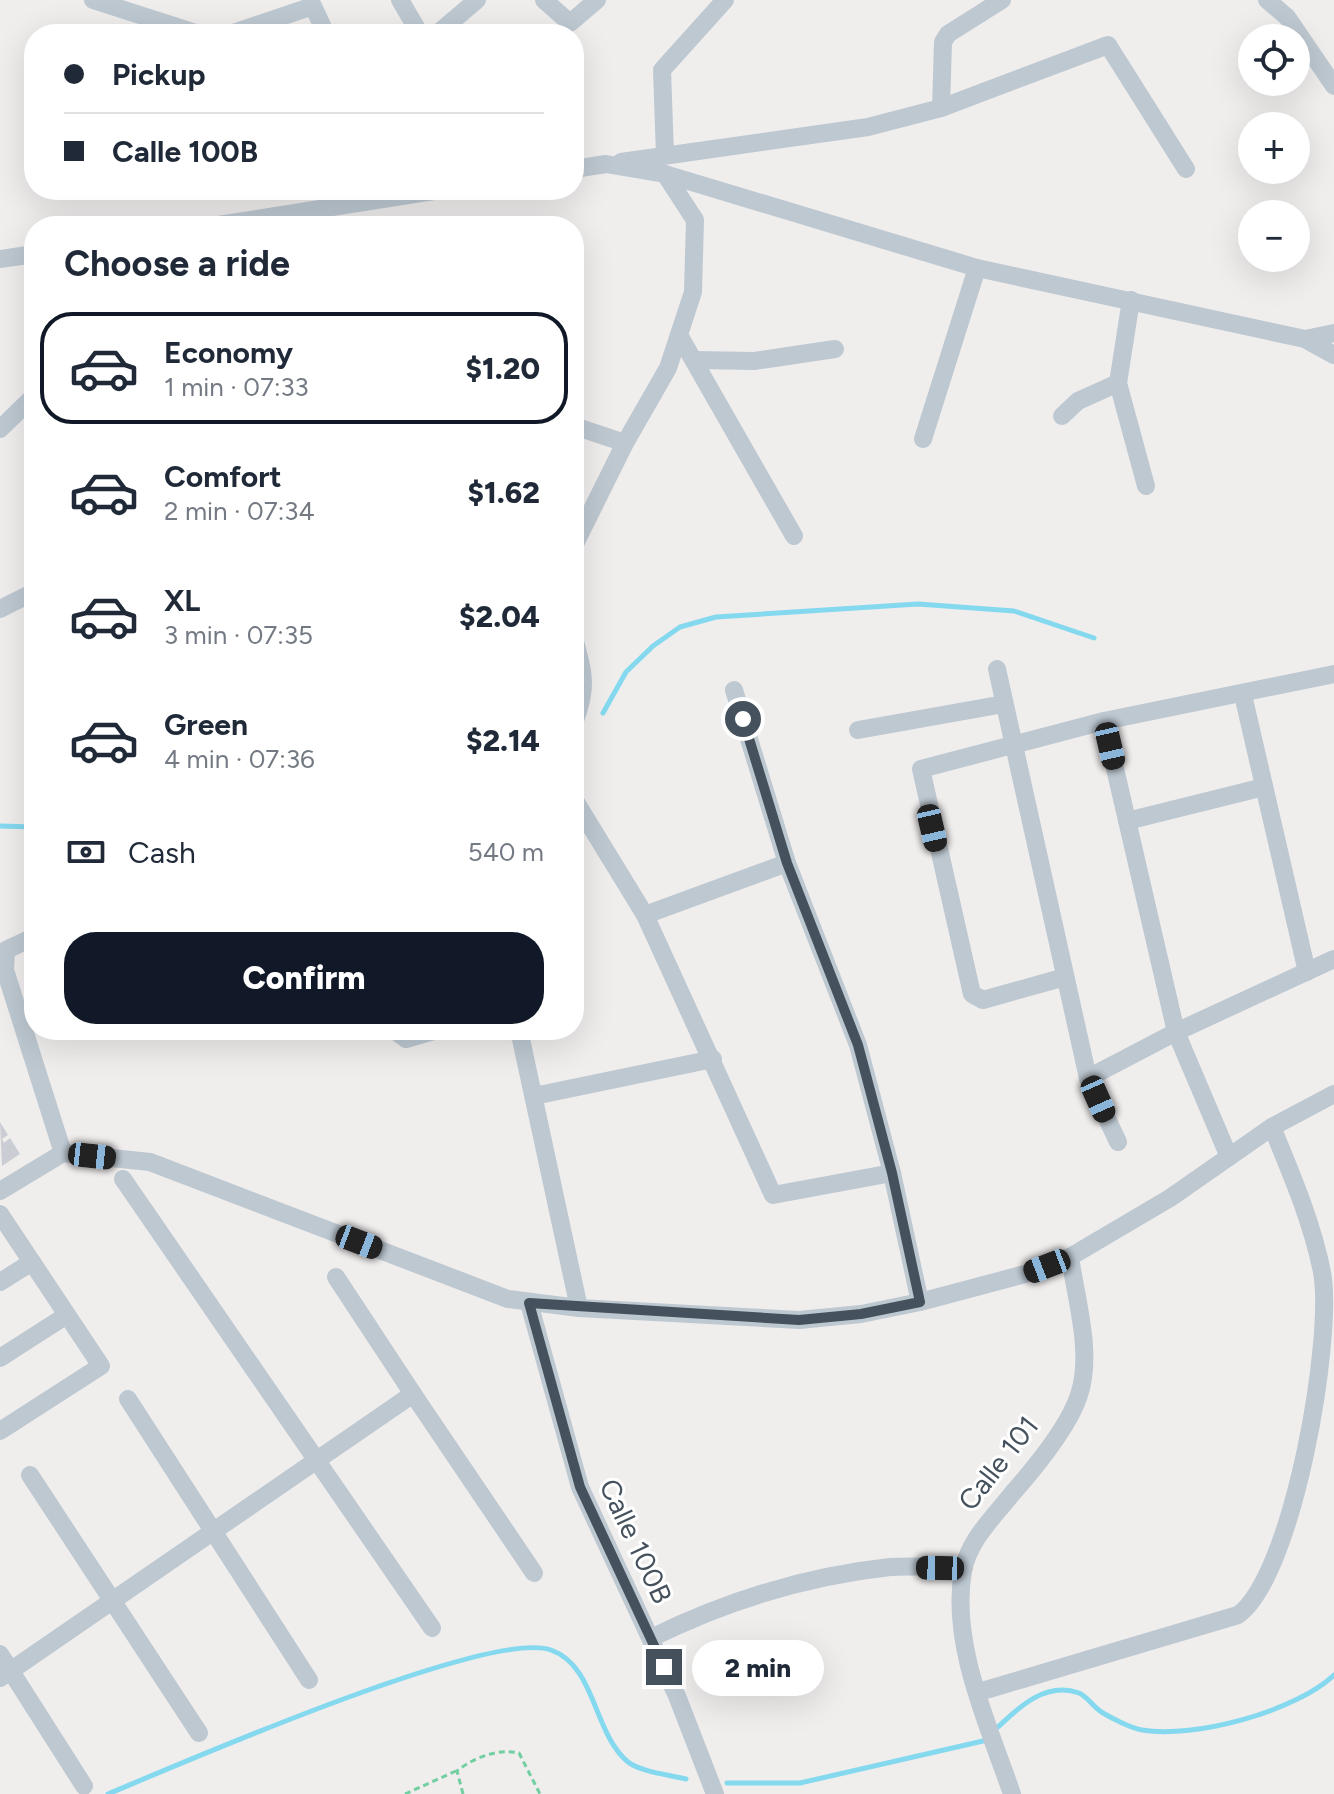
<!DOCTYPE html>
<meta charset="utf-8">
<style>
body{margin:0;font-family:Figtree,sans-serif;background:#f2f2f3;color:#1f2937;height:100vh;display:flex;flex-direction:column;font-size:30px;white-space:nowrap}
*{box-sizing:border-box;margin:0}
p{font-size:26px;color:#747a83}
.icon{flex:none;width:44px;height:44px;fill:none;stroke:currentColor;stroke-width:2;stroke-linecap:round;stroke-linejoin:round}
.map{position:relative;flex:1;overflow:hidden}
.drawer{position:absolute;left:24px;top:216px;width:560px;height:824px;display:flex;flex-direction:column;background:#fff;border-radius:32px;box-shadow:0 8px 32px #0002}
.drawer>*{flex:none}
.top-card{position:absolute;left:24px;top:24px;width:560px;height:176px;border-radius:32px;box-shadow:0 8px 32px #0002;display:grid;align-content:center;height:176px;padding:0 40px;background:#fff}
.fabs{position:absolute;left:1238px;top:24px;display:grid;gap:16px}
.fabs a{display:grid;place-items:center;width:72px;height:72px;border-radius:50%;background:#fff;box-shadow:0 8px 32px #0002;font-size:40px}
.end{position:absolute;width:36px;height:36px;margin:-18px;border:10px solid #45515c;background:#fff;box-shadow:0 0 0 4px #fff}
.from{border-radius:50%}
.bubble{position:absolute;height:56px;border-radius:28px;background:#fff;box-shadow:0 8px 32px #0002;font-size:26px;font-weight:800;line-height:56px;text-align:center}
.car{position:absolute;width:24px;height:48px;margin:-24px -12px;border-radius:10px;box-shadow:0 0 6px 2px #0007;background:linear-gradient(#222 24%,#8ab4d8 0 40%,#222 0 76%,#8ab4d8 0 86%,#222 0)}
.top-card b{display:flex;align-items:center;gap:28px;height:76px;font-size:30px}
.top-card b+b{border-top:2px solid #e0e1e3}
.top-card i{width:20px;height:20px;background:#1f2937}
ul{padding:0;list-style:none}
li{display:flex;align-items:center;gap:24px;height:112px;margin:0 16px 12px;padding:0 24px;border:4px solid transparent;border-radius:32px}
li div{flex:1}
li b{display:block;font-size:30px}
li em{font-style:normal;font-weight:800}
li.on{border-color:#111827}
li>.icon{width:72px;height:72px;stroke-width:1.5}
h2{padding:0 40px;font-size:36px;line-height:96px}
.pay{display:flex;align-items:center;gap:20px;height:88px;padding:0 40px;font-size:30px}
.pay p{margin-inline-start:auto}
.primary-button{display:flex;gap:16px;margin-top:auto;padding:16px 40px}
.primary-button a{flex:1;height:92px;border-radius:32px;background:#111827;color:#fff;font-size:32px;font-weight:800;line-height:92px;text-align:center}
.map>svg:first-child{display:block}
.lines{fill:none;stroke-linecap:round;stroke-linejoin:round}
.stream{stroke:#85d9ef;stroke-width:5}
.building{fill:#cacdd3}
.path{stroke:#71cfa1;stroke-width:3;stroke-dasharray:6 4;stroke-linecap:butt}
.street{stroke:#bdc8d1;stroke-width:18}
.route{stroke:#45515c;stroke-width:10}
.labels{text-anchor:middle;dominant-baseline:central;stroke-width:6;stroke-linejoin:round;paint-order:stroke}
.street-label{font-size:28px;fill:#45515c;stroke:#fff}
</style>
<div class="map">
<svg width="1334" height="1794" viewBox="0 0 1334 1794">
<rect width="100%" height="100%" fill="#f0eded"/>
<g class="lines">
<!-- stream -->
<g class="stream">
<polyline points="603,713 626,672 653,646 680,627 716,617 918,604 1014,611 1094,638"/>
<polyline points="0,826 34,827"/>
<path d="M998 1727C1019 1707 1046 1681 1079 1693 1088 1697 1094 1708 1103 1713 1113 1719 1131 1728 1142 1730 1195 1739 1296 1711 1334 1675"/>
<polyline points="727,1783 800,1783 983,1741"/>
<path d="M108 1794C180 1764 491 1628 551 1650 596 1666 593 1733 628 1762 641 1772 670 1775 686 1779"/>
</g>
</g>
<!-- building -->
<polygon class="building" points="0,1122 8,1135 2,1139 4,1143 10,1138 20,1154 2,1166"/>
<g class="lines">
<!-- path -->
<g class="path">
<polyline points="405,1794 456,1771"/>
<path d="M463 1794 457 1771C473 1758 498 1748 519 1753L540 1794"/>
</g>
<!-- street -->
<g class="street">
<polyline points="93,0 199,34"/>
<polyline points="400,0 420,34"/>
<polyline points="544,0 570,23 597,0"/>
<polyline points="1267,0 1287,17 1334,86"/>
<polyline points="230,34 313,6 326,34"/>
<polyline points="437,34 477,0"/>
<polyline points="941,108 1108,45 1186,169"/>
<polyline points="665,155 662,70 725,0"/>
<polyline points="621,162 868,127 941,108 943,42 948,34 1002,0"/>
<polyline points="574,169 606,164 665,174 977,268 1305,339 1334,355"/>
<polyline points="212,226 440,190"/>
<polyline points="0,259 34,254"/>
<polyline points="1131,300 1118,383 1146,486"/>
<polyline points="679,335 794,536"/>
<polyline points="1305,339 1334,333"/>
<polyline points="694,360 754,361 835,349"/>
<polyline points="1062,416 1078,401 1118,383"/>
<polyline points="574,426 625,443"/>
<polyline points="0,429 34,396"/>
<polyline points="923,439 977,268"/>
<polyline points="574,546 625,443 668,368 693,292 695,220 665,174"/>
<polyline points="0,609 34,592"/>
<path d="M574 638C584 675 588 687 574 723"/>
<polyline points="997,669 1088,1078 1118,1142"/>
<polyline points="734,690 787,863 858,1045 892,1173 920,1302"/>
<polyline points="1243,695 1307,972"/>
<polyline points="1104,721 1176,1032 1229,1157"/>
<polyline points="858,730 1004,704"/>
<polyline points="574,799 645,915 773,1195 892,1173"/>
<polyline points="1127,821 1264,787"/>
<polyline points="645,915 787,863"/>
<polyline points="34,937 6,950 5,970 63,1153"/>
<polyline points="1065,977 983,1000 972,994 921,769 1104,721 1334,674"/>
<polyline points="394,1030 406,1039 437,1030"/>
<polyline points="519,1030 579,1308"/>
<polyline points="1088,1078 1176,1032 1334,959"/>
<polyline points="534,1096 713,1059"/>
<polyline points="123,1179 432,1628"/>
<polyline points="0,1191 63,1153 150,1162 508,1299 579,1308 799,1320 861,1314 920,1302 1025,1274 1070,1257 1170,1198 1272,1127 1334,1094"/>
<polyline points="0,1214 101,1366 0,1431"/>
<polyline points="336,1277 413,1394"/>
<polyline points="0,1282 32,1262"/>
<polyline points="529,1303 580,1487 677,1696 715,1794"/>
<polyline points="0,1358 67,1315"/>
<polyline points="128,1399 309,1680"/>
<polyline points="30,1475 199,1733"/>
<path d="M651 1638C726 1601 807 1576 890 1567 914 1565 940 1568 964 1568"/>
<polyline points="0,1654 84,1786"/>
<polyline points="0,1678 413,1394 534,1573"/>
<path d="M979 1692 1238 1615C1293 1576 1334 1338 1322 1272 1312 1222 1291 1173 1272 1127"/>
<path d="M1012 1794C989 1726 950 1644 963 1571 969 1540 992 1519 1011 1495 1033 1470 1069 1427 1079 1395 1093 1354 1076 1299 1070 1257"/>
</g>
</g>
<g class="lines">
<!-- route -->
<polyline class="route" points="664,1667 580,1487 529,1303 799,1320 861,1314 920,1302 892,1173 858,1045 787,863 743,719"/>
</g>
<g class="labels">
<!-- street labels -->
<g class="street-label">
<text transform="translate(998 1463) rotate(-52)">Calle 101</text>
<text transform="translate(636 1541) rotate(65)">Calle 100B</text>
</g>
</g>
</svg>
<div class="fabs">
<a><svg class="icon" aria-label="locate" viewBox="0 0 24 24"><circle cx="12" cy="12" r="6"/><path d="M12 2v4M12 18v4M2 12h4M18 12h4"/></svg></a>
<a>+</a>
<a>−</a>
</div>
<i class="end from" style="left:743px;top:719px"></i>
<i class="end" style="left:664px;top:1667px"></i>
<div class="bubble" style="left:692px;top:1640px;width:132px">2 min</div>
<i class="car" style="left:1110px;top:746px;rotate:167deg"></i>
<i class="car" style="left:932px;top:828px;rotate:167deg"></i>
<i class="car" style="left:1098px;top:1099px;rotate:156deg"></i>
<i class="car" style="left:92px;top:1156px;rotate:96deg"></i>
<i class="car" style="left:359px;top:1242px;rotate:111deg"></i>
<i class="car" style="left:1047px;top:1266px;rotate:249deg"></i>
<i class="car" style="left:940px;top:1568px;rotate:271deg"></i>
<div class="top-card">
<b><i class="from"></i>Pickup</b>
<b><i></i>Calle 100B</b>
</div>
<section class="drawer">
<h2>Choose a ride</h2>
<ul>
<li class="on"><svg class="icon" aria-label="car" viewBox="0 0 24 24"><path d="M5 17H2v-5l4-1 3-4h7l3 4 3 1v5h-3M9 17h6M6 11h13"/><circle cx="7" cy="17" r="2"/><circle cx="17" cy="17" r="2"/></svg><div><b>Economy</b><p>1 min · 07:33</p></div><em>$1.20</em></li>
<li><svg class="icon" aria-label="car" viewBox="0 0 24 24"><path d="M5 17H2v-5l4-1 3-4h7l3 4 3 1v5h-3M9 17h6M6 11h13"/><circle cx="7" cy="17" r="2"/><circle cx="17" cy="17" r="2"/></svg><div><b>Comfort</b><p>2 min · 07:34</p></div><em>$1.62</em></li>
<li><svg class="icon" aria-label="car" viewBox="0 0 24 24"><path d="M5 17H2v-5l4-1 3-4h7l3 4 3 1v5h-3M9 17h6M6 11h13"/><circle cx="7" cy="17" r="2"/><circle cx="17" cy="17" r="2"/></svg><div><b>XL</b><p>3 min · 07:35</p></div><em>$2.04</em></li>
<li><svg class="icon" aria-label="car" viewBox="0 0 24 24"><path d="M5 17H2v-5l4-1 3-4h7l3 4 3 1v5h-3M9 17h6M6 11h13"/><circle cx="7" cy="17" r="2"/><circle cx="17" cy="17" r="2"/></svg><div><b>Green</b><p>4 min · 07:36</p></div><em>$2.14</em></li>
</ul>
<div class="pay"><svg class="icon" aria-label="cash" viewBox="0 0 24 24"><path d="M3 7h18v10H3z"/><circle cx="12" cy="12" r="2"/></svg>Cash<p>540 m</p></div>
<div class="primary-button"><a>Confirm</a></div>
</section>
</div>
